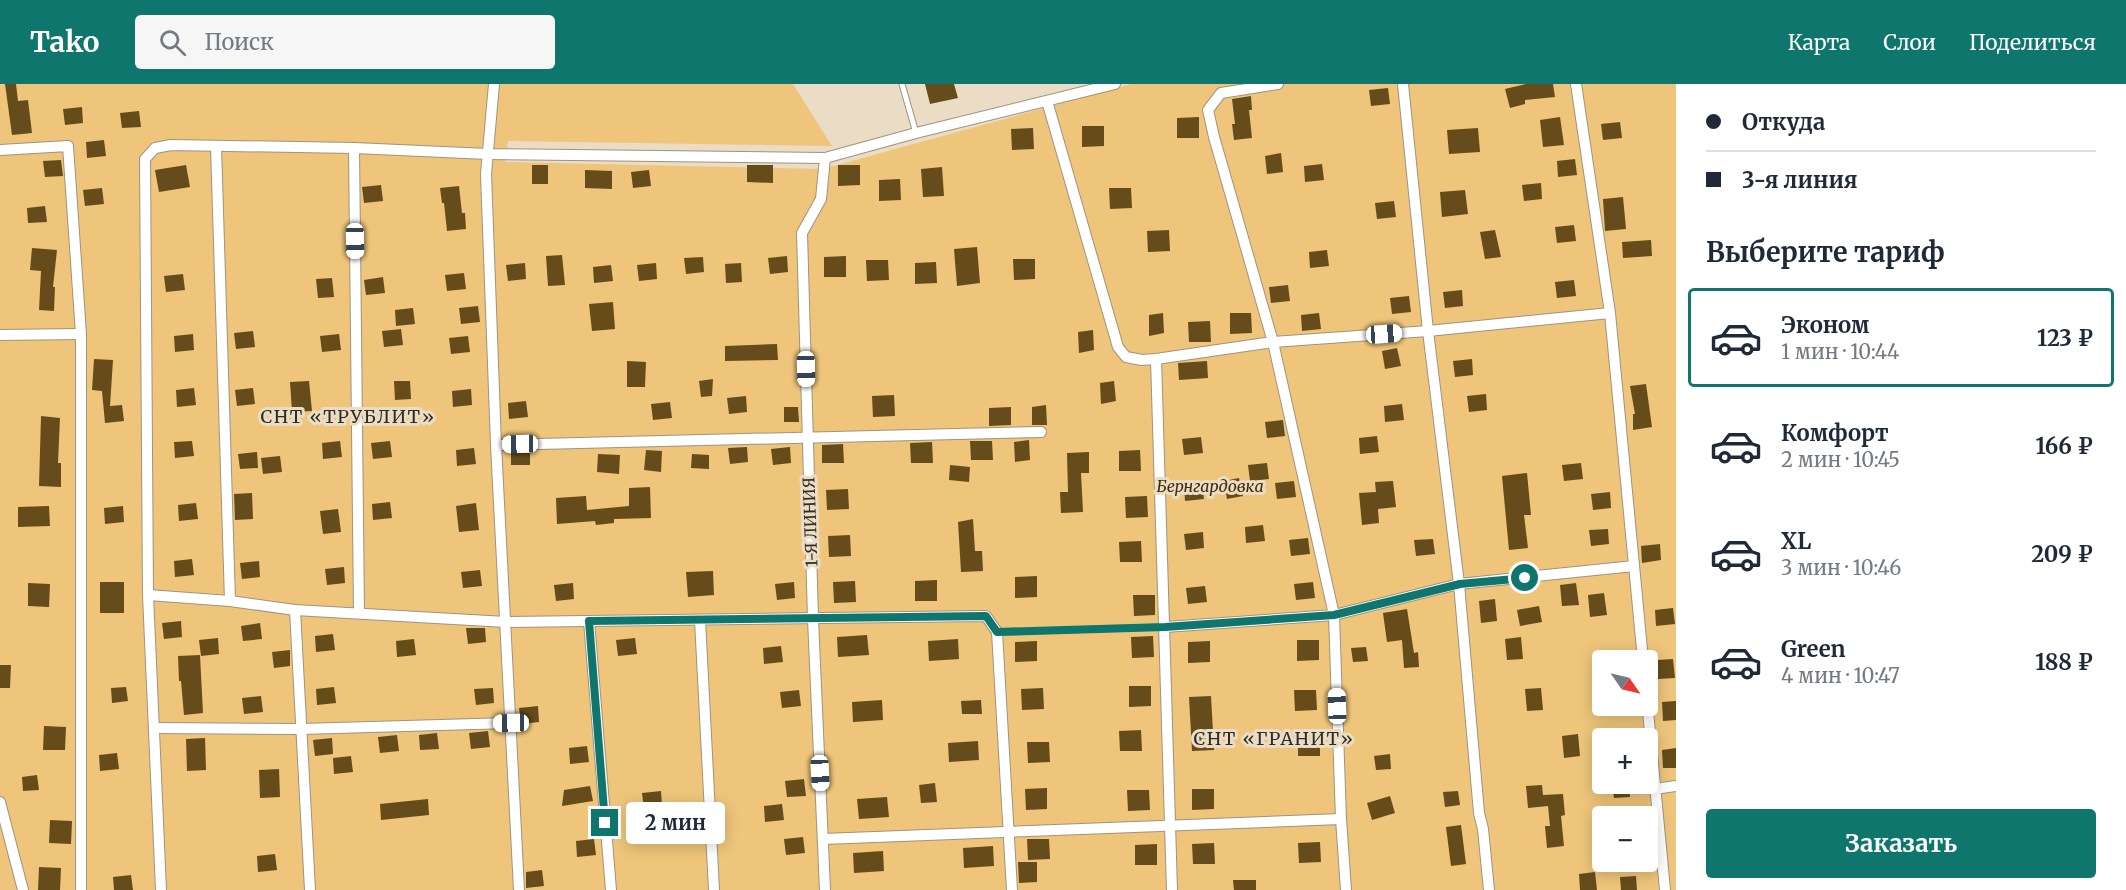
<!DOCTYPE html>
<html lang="ru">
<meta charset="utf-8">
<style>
body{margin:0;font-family:Merriweather,serif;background:#f6f6f7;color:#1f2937;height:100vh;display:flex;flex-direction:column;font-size:22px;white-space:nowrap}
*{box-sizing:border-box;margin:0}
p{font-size:20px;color:#747a83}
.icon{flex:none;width:33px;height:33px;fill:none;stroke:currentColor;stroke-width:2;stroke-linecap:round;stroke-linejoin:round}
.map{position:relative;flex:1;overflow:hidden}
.details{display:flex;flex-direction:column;background:#fff;width:450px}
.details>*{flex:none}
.guide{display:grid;align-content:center;height:132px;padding:0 30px;background:#fff}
.needle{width:39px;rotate:124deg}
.buttons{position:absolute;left:1592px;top:566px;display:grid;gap:12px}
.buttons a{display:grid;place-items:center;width:66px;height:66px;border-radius:6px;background:#fff;box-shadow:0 3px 15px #0003;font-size:30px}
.end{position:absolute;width:27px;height:27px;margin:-14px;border:8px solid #0f766e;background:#fff;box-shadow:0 0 0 3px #fff}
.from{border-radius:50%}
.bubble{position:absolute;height:42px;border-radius:6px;background:#fff;box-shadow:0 3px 15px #0003;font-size:20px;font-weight:700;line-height:42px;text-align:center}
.car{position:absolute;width:18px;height:36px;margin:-18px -9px;border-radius:8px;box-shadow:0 0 4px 2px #0007;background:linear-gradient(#fff 24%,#345 0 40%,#fff 0 76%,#345 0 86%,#fff 0)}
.guide b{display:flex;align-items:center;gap:21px;height:57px;font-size:22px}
.guide b+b{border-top:2px solid #e0e1e3}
.guide i{width:15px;height:15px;background:#1f2937}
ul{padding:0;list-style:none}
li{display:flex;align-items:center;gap:18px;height:99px;margin:0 12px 9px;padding:0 18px;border:3px solid transparent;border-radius:6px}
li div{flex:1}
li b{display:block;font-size:22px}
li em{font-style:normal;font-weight:700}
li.on{border-color:#0f766e}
li>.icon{width:54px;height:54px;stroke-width:1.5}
h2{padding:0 30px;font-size:27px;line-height:72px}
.primary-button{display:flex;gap:12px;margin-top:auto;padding:12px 30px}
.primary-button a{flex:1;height:69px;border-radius:6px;background:#0f766e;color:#fff;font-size:24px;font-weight:700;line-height:69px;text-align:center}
header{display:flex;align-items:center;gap:36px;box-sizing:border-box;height:84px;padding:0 30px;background:#0f766e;color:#fff}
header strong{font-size:28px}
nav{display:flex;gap:33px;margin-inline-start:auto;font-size:21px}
.search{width:420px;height:54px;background:#f6f6f7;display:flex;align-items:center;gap:15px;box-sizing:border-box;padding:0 21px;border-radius:6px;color:#747a83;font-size:22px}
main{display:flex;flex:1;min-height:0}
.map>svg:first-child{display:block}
.green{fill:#eec57b;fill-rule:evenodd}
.building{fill:#654c1a}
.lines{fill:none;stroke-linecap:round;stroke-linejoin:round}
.service-casing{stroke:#a0937d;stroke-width:7}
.minor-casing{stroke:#a0937d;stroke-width:12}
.service{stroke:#fff;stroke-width:5}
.minor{stroke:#fff;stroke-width:10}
.route{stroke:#0f766e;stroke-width:8}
.labels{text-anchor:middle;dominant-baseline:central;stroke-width:6;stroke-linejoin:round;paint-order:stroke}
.park-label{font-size:16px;font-style:italic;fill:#3f2c02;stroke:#eadcc5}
.street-label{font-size:16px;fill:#312c23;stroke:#eadcc5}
.neighbourhood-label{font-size:18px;letter-spacing:1.5px;fill:#312c23;stroke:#eadcc5}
</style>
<header>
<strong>Tako</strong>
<div class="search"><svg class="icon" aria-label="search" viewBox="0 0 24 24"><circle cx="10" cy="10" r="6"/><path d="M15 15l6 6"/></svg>Поиск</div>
<nav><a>Карта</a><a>Слои</a><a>Поделиться</a></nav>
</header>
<main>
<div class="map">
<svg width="1676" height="806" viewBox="0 0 1676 806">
<rect width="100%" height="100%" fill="#eadcc5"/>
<!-- green -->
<path class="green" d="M0 0H793L832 62 508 57 505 78 823 85 1131 0H1676V806H0ZM1602 576H1647V621H1602ZM1602 654H1647V699H1602ZM1602 732H1647V777H1602Z"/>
<!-- building -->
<g class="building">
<polygon points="5,0 16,0 18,17 28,16 32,49 12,51"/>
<polygon points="925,0 954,0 958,14 930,20"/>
<polygon points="1526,0 1553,0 1555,13 1525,16 1525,20 1510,24 1505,5"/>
<polygon points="1388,4 1390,20 1371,22 1369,6"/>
<polygon points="1251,12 1252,26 1249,26 1252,54 1234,56 1232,40 1235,40 1232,15"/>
<polygon points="82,23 83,39 65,41 63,25"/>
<polygon points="139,27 141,43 122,44 120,29"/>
<polygon points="1199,33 1199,54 1177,54 1177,34"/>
<polygon points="1560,33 1564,61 1543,63 1540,36"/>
<polygon points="1620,38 1622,54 1603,56 1601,40"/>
<polygon points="1082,42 1104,42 1104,62 1082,63"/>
<polygon points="1033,44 1034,65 1012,66 1011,45"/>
<polygon points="1478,44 1480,68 1449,70 1447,46"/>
<polygon points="104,56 106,72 87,74 86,58"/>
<polygon points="1281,69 1283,88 1267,90 1265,72"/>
<polygon points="1575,75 1577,91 1558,93 1557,77"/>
<polygon points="61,76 63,92 45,93 43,77"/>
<polygon points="1322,80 1324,96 1305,98 1304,82"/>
<polygon points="186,81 190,103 159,108 155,86"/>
<rect x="532" y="81" width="16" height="19"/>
<polygon points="747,81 773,81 773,99 747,98"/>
<polygon points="838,81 860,81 860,101 838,102"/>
<polygon points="942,83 944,112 923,113 921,85"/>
<polygon points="585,86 612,87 612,105 585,104"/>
<polygon points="649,86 651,102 633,104 631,88"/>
<polygon points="900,95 901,116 879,117 879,96"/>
<polygon points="1541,99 1542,115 1524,117 1522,101"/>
<polygon points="381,101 383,117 364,119 362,103"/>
<polygon points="459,102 462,129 465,129 466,145 447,147 444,119 442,119 440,104"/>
<polygon points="102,104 104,120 85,122 83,106"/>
<polygon points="1109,104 1131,104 1132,124 1110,125"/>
<polygon points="1465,106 1468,130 1442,133 1440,108"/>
<polygon points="1623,113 1626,145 1605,147 1603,115"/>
<polygon points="1394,117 1396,133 1377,135 1375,119"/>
<polygon points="45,122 47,138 28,139 27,124"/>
<polygon points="1574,141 1576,157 1557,159 1555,143"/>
<polygon points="1169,146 1170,167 1148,168 1147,147"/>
<polygon points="1495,146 1501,173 1485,175 1480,148"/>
<polygon points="1651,156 1652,172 1623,174 1622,158"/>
<polygon points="977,163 980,199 957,202 954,165"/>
<polygon points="32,164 57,166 53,203 55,203 54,227 39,226 41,187 30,186"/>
<polygon points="1327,166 1329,182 1310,184 1309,168"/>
<polygon points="562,171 565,201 548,202 546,172"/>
<polygon points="787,172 788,188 770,190 768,174"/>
<polygon points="846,172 846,193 824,193 824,173"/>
<polygon points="703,173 704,188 686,190 684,174"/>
<polygon points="1013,175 1035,175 1035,195 1014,196"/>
<polygon points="866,176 888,176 889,196 867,197"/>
<polygon points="936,178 937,199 915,200 915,179"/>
<polygon points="525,179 526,195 508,197 506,181"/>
<polygon points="656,179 657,195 639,197 637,181"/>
<polygon points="741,179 742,198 726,199 725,180"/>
<polygon points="611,181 613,197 594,199 593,183"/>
<polygon points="464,189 466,205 447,207 445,191"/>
<polygon points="183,190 185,206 166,208 164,192"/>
<polygon points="383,193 385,209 366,211 364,196"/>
<polygon points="332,194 334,213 318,214 316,195"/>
<polygon points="1574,196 1576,212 1557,214 1555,198"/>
<polygon points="1288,201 1290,217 1271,219 1269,203"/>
<polygon points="1462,206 1463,222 1445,224 1443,208"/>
<polygon points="1409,212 1411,228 1392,230 1390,214"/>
<polygon points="613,218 615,245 592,247 589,220"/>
<polygon points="478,222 480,238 461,240 459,224"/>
<polygon points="413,224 415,240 396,242 395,226"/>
<polygon points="1163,229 1164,249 1149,252 1149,231"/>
<polygon points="1230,229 1251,229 1252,249 1230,250"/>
<polygon points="1319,229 1321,245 1302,247 1301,231"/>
<polygon points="1210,237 1211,258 1189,258 1188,238"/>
<polygon points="401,245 403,261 384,263 382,247"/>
<polygon points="1093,246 1094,266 1079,269 1078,248"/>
<polygon points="253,247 255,263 236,265 234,249"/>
<polygon points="193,250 194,266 175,268 174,252"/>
<polygon points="339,250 341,266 322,268 320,252"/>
<polygon points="468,252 470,268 451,270 449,254"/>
<polygon points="777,260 778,276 725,277 725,262"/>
<polygon points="1397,264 1401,282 1385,285 1382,267"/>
<polygon points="94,275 113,276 110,322 122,321 124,337 105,339 102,307 92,306"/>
<polygon points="1472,275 1473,291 1455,293 1453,277"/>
<polygon points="627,277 646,278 645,303 627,303"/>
<polygon points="1207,277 1208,294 1179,296 1178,279"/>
<polygon points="713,295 712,312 701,313 699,297"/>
<polygon points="309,297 312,327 292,328 290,298"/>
<polygon points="394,297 410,297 411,315 395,316"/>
<polygon points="1114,297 1116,317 1101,320 1100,299"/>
<polygon points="1646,300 1652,343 1633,346 1633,330 1635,330 1630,302"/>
<polygon points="194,304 196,321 177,323 176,306"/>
<polygon points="253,304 255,320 237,322 235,306"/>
<polygon points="471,305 472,321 453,323 452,307"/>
<polygon points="1486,310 1487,326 1469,328 1467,312"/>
<polygon points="894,311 895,332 873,333 872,312"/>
<polygon points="746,312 747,328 729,330 727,314"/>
<polygon points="526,317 528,333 509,335 508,319"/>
<polygon points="670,318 672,334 653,336 651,320"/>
<polygon points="1402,320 1404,336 1385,338 1384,322"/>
<polygon points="1046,321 1047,341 1032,341 1032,323"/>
<polygon points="784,323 798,323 799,338 784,338"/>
<polygon points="1011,323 1011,341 989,342 989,324"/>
<polygon points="41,332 60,334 58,379 61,379 61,403 39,402"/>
<polygon points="1283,336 1285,352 1267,354 1265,338"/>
<polygon points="1377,352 1379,368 1360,370 1359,354"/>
<polygon points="1201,353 1203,369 1184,371 1182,355"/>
<polygon points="1029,356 1030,376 1015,378 1014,358"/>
<polygon points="192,357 194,372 175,374 174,358"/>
<polygon points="340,357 342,373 323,375 322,359"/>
<polygon points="390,357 392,373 373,375 371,359"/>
<polygon points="970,357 992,357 993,376 971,376"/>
<polygon points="932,358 933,379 911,379 910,359"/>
<polygon points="843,360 844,379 822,379 822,361"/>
<polygon points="747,363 748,378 730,380 728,364"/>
<polygon points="790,363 791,379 773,381 771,365"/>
<polygon points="474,364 476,380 457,382 456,366"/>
<polygon points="646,366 662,367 661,388 644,386"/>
<polygon points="1140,366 1141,387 1119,387 1119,367"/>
<polygon points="257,368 258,384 240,385 238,370"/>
<rect x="511" y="368" width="19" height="13"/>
<polygon points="1089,368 1089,389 1081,389 1083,428 1061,429 1060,408 1068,408 1067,369"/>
<polygon points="598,370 620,371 619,390 597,388"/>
<polygon points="692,370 709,371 709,385 691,384"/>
<polygon points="280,372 282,388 263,390 261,374"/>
<polygon points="1267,379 1269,395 1250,397 1248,381"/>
<polygon points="1581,379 1583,395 1564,397 1562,381"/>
<polygon points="950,381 970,383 969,398 949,396"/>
<polygon points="1527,389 1531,431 1524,431 1528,464 1509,466 1502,392"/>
<polygon points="1239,394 1243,412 1227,415 1224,397"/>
<polygon points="1294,397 1296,413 1277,415 1275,399"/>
<polygon points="1393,397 1396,423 1378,425 1379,439 1362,441 1359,409 1376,408 1375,398"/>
<polygon points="1202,399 1204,415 1185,417 1184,401"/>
<polygon points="650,403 651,434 614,435 614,439 596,441 595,437 557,440 556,414 586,412 587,426 629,422 629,404"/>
<polygon points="848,405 849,425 827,426 826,406"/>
<polygon points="1610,408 1611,424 1593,426 1591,410"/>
<polygon points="252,409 253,435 235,436 234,410"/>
<polygon points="1147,412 1148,433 1126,434 1125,413"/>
<polygon points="390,418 392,434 373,436 372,420"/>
<polygon points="196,419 198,435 179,437 178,421"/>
<polygon points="476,419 479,446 459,448 456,422"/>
<polygon points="49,422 50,442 18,443 18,423"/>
<polygon points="123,422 124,438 105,440 104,424"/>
<polygon points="338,425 341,448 323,450 320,427"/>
<polygon points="973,435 975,467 982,467 983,487 961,488 958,438"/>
<polygon points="1263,441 1265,457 1246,459 1245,443"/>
<polygon points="1608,445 1609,460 1591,462 1589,446"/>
<polygon points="1203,448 1204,464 1186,466 1184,450"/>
<polygon points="850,451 851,472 829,473 828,452"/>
<polygon points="1308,454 1310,470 1291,472 1289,456"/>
<polygon points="1433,455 1435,470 1416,472 1414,456"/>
<polygon points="1141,457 1142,478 1120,478 1119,458"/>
<polygon points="1660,460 1661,476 1642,479 1641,462"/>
<polygon points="192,475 194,491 175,493 174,477"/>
<polygon points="259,477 260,493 242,495 240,479"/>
<polygon points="344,483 345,499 327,501 325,485"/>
<polygon points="480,486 482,502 463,504 461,488"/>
<polygon points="713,487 714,511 688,513 686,488"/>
<polygon points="1037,492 1037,513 1015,514 1015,493"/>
<polygon points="937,496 937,517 915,517 915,497"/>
<polygon points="855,497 856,518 834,519 833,498"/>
<rect x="100" y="498" width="24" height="31"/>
<polygon points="794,498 795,514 777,516 775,500"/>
<polygon points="1313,498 1315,514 1296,516 1294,500"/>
<polygon points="28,499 50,500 49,523 28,522"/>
<polygon points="573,499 574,515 556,517 554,501"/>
<polygon points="1576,499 1579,521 1562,522 1560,501"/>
<polygon points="1205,502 1207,518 1188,520 1186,504"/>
<polygon points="1604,509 1607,531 1590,533 1588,511"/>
<polygon points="1133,511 1155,511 1155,531 1134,532"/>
<polygon points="1495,515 1497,537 1481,539 1479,517"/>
<polygon points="1539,522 1542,538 1520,542 1517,526"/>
<polygon points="1673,524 1675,540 1656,542 1655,526"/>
<polygon points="1407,525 1414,569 1418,568 1419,583 1404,584 1402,556 1387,558 1383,529"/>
<polygon points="181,537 182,553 164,555 162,539"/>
<polygon points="260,539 262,555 243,557 241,542"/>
<polygon points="466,544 485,544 486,558 468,560"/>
<polygon points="333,550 335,566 316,568 315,552"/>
<polygon points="867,551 869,571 838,573 837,553"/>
<polygon points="1153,552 1154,573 1132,574 1131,553"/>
<polygon points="1521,553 1523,575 1507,576 1505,555"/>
<polygon points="218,554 219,570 201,572 199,556"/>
<polygon points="635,554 637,570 618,572 616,556"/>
<polygon points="414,555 416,571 397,573 396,557"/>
<polygon points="958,555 959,575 929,577 928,557"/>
<polygon points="1297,556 1319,556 1319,576 1297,577"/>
<polygon points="1037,557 1037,577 1015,578 1015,558"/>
<polygon points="1210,557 1210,578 1188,579 1188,558"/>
<polygon points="781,562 783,578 764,580 763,564"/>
<polygon points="1366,563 1368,577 1353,578 1351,564"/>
<polygon points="290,566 290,582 274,584 272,568"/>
<polygon points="200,571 203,629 184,631 181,597 179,597 178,572"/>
<polygon points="1673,575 1675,594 1658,595 1657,576"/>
<polygon points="0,581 11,581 10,604 0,604"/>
<polygon points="1129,602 1151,602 1151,622 1129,623"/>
<polygon points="126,603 128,617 112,619 111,604"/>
<polygon points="334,603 336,619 317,621 316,605"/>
<polygon points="493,604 494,619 476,621 474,605"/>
<polygon points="1043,604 1044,625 1022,626 1021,605"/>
<polygon points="1541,604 1543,626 1527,627 1525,605"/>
<polygon points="799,606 801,622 782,624 780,608"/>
<polygon points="1294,606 1316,606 1317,626 1295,627"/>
<polygon points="261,612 263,628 244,630 242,614"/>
<polygon points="1211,612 1214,666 1192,667 1189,613"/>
<polygon points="882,616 883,636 853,638 852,618"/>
<polygon points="981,616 982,630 962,630 961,617"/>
<polygon points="1676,617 1676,636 1663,637 1662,618"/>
<polygon points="538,622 539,638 521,640 519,624"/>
<polygon points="44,642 66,643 65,666 43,666"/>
<polygon points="1141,646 1142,667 1120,667 1119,647"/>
<polygon points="488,647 490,663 471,665 469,649"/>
<polygon points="437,649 439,665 420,666 419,651"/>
<polygon points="1578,650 1580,672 1564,674 1562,652"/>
<polygon points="397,651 399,667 380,669 378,653"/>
<polygon points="1320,651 1320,672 1298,672 1298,652"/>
<polygon points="205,654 206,686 187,687 186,655"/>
<polygon points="332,654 333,670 315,672 313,656"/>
<polygon points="978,657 979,676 949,678 948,659"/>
<polygon points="1027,658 1049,658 1050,678 1028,679"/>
<polygon points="587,662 589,678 570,680 569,664"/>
<polygon points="1676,664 1676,684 1663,684 1662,666"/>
<polygon points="117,669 119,685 100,687 99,671"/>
<polygon points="1390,670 1391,685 1376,686 1374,672"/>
<polygon points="351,672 353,688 334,690 333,674"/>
<polygon points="279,685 280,713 260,714 259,686"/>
<polygon points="37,691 39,706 23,707 22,693"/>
<polygon points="804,695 806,712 787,713 785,697"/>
<polygon points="935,699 937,718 921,719 919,701"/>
<polygon points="1612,699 1629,699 1630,713 1614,714"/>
<polygon points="1542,701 1543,711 1563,710 1565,731 1561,732 1564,762 1547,764 1545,742 1550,742 1548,722 1528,724 1526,702"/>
<polygon points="590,702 593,717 562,722 564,706"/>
<polygon points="1047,704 1047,725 1026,726 1025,705"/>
<polygon points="1192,705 1214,705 1214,725 1192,726"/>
<polygon points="1127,706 1149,706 1150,726 1128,727"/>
<polygon points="661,707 662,723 644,725 642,709"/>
<polygon points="1458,707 1460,721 1445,723 1443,708"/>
<polygon points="1390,712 1395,729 1372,736 1367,719"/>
<polygon points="887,713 889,733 859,735 857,715"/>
<polygon points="428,715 429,731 381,736 380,720"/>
<polygon points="782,720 784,736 765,738 764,722"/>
<polygon points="50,736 72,737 71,760 49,759"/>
<polygon points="1461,741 1466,780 1451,782 1446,743"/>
<polygon points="803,753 805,769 786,771 784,755"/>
<polygon points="594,755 596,771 577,773 576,757"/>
<polygon points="1027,755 1049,755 1050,775 1028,776"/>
<polygon points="1320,758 1321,778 1299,779 1298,759"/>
<polygon points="1214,759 1215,780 1193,780 1192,760"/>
<polygon points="1157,760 1157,781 1135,781 1135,761"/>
<polygon points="993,762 994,782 964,784 963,764"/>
<polygon points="883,767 884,787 854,789 853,769"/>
<polygon points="275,770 277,786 258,788 257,772"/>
<polygon points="1018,778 1037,778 1037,798 1019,799"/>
<polygon points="39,783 61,784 60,806 38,806"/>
<polygon points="542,786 544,802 526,804 526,788"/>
<polygon points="1595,788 1597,806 1580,806 1579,790"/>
<polygon points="131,791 133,806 114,806 113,793"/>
<polygon points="1636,792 1637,806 1621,806 1620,793"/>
<polygon points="1233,796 1256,796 1256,806 1234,806"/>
</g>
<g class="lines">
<!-- service casing -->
<g class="service-casing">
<g id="service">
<polyline points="902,0 916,49"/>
<polyline points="997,548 1164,543"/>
</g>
</g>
<!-- minor casing -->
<g class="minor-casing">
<g id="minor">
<polyline points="494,0 486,90 496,361 519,806"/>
<polyline points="1278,0 1221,9 1208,26 1214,53 1273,258 1334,531 1341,735 1346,806"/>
<polyline points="1403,0 1428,247 1459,500 1479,729 1483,745 1489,806"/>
<polyline points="1576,0 1610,229 1643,576"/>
<polyline points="1047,17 1118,263 1126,273 1142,276 1156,275 1273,258 1428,247 1610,229"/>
<polyline points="216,62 230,517"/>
<polyline points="354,64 359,529"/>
<polyline points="0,66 68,62 81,250 81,806"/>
<polyline points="0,251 81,250"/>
<polyline points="1156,275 1172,806"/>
<polyline points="496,361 1041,348"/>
<polyline points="148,511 230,517 295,526 506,538 986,532 997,548 1012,806"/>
<polyline points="295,526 310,806"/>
<polyline points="700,536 714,806"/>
<polyline points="589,537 611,806"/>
<polyline points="1165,543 1334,531 1459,500 1634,482"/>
<polyline points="1647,617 1665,806"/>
<polyline points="154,644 301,645 511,639"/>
<polyline points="1655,705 1676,702"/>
<polyline points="0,718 23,806"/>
<polyline points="823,755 1341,735"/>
<polyline points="161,806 148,511 145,75 155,64 171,61 354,64 488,70 825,74 916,49 1115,0"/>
<polyline points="825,806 813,535 802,149 821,115 825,74"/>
</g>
</g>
<!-- service -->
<use href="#service" class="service"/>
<!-- minor -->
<use href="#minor" class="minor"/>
</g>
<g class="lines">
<!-- route -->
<polyline class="route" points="605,739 589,537 986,532 997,548 1165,543 1334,531 1460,500 1525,494"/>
</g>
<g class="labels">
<!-- park labels -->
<g class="park-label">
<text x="1210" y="402">Бернгардовка</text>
</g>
<!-- street labels -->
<g class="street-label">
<text transform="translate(810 438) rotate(-92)">1-Я ЛИНИЯ</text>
</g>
<!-- neighbourhood labels -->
<g class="neighbourhood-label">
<text x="348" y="332">СНТ «ТРУБЛИТ»</text>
<text x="1274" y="654">СНТ «ГРАНИТ»</text>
</g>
</g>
</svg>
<div class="buttons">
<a><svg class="needle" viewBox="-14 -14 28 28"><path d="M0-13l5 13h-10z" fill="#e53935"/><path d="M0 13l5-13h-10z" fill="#747a83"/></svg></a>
<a>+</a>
<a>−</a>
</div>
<i class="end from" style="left:1525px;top:494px"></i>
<i class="end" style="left:605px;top:739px"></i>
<div class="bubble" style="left:626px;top:718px;width:99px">2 мин</div>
<i class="car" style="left:355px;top:157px;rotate:179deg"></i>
<i class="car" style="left:1384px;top:250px;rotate:86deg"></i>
<i class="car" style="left:806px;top:285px;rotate:179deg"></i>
<i class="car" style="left:520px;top:360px;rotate:269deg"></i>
<i class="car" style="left:1337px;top:622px;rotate:358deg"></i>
<i class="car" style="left:511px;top:639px;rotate:269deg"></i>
<i class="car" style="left:820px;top:689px;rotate:177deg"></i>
</div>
<section class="details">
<div class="guide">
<b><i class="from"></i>Откуда</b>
<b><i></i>3-я линия</b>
</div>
<h2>Выберите тариф</h2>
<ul>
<li class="on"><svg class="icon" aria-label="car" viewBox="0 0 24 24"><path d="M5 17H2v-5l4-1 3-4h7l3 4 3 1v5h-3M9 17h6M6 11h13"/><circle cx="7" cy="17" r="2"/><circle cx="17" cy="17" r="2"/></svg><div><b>Эконом</b><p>1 мин · 10:44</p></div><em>123 ₽</em></li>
<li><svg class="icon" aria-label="car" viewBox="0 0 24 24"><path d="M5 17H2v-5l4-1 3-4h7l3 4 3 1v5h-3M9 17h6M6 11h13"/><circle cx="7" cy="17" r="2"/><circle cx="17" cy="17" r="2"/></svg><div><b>Комфорт</b><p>2 мин · 10:45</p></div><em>166 ₽</em></li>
<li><svg class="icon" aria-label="car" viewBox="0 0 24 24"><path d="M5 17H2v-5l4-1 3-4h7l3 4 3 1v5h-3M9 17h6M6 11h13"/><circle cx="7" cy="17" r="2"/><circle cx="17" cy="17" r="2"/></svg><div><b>XL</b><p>3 мин · 10:46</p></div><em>209 ₽</em></li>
<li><svg class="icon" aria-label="car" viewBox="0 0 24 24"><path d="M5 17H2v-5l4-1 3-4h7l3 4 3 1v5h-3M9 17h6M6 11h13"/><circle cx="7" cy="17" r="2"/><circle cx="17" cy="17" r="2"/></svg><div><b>Green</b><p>4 мин · 10:47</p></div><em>188 ₽</em></li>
</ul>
<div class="primary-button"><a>Заказать</a></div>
</section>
</main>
